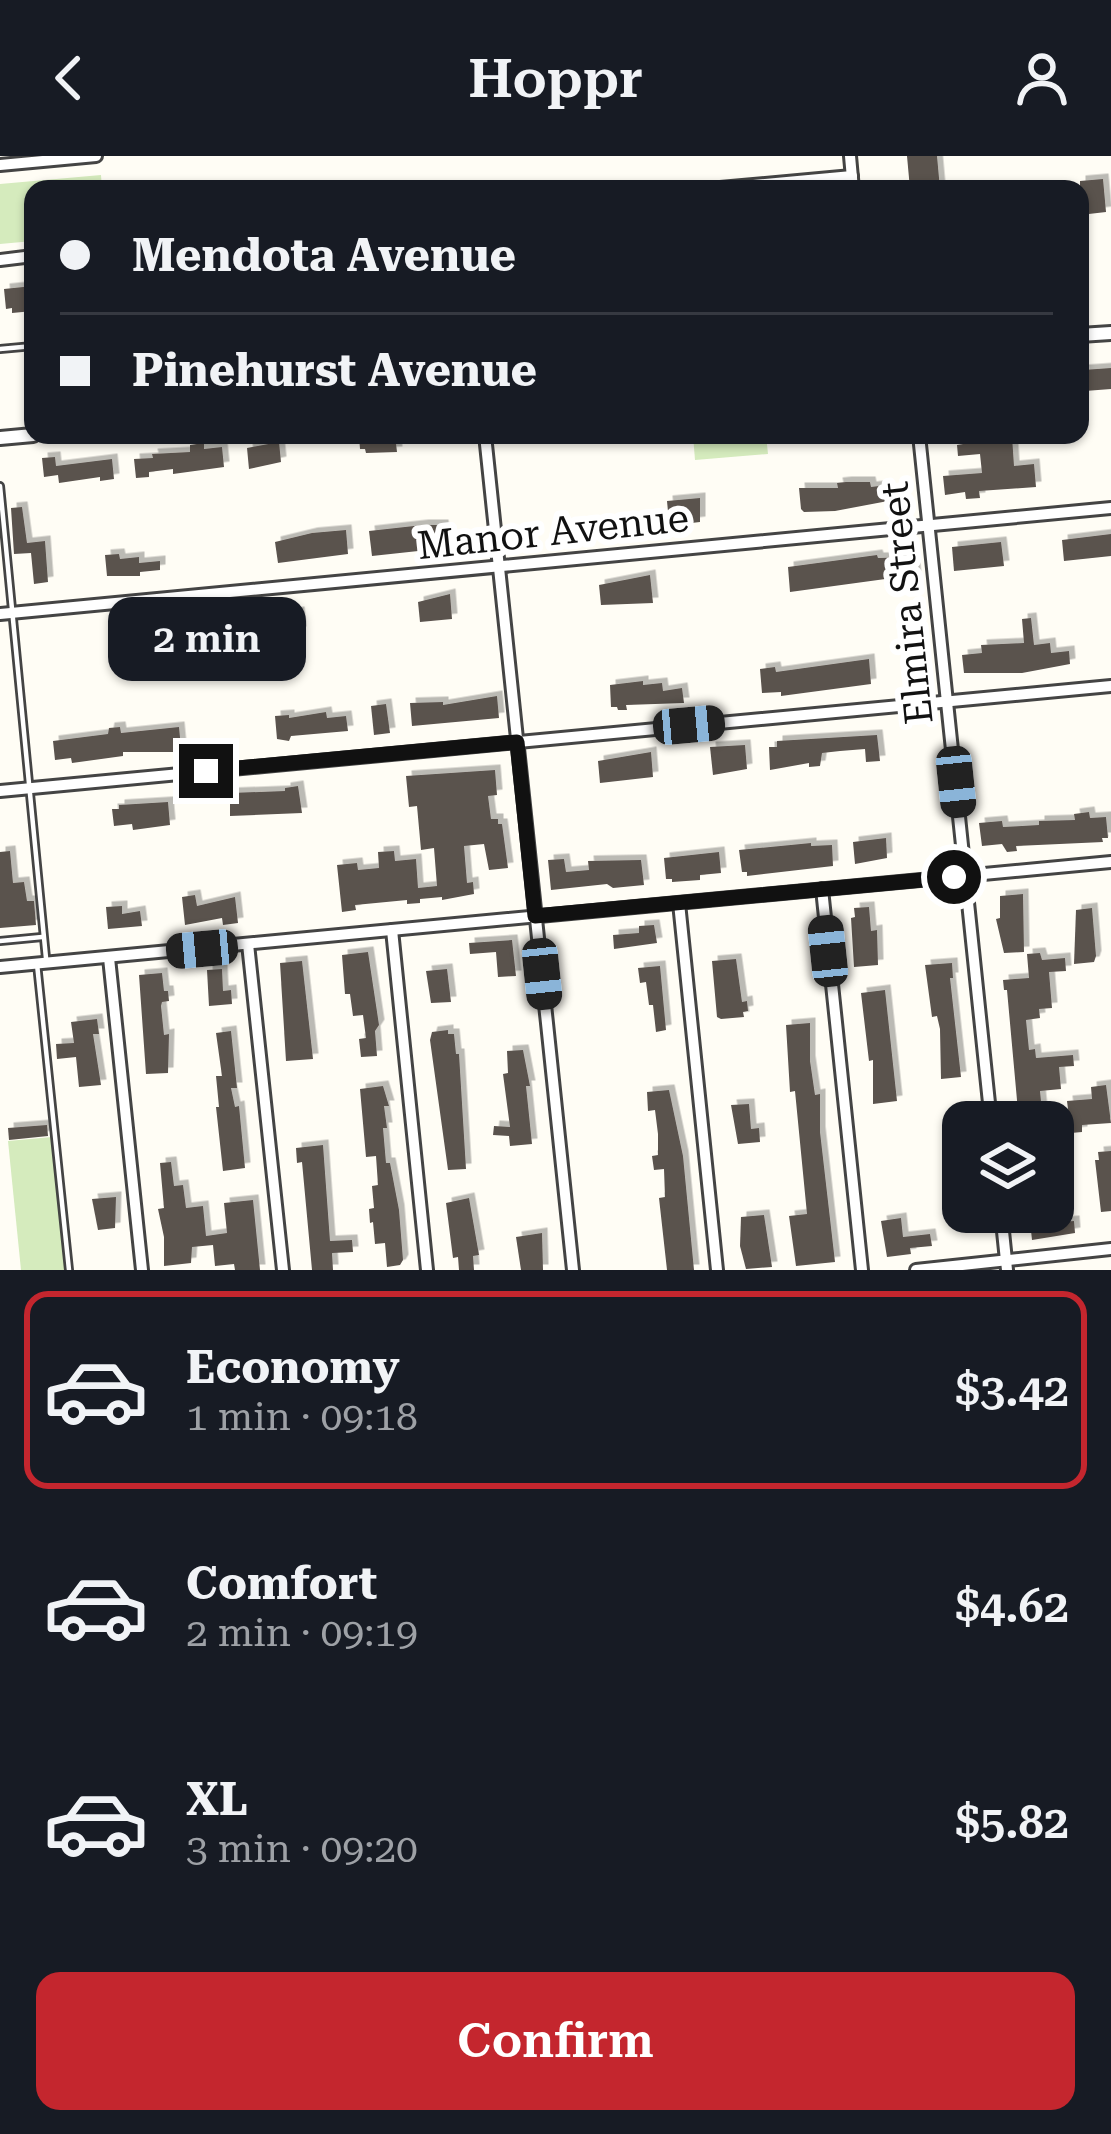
<!DOCTYPE html>
<meta charset="utf-8">
<style>
body{margin:0;font-family:"Roboto Serif",serif;background:#242831;color:#f1f3f6;height:100vh;display:flex;flex-direction:column;font-size:45px;white-space:nowrap}
*{box-sizing:border-box;margin:0}
p{font-size:39px;color:#9ea1a6}
.icon{flex:none;width:66px;height:66px;fill:none;stroke:currentColor;stroke-width:2;stroke-linecap:round;stroke-linejoin:round}
.map{position:relative;height:1114px;overflow:hidden}
.drawer{display:flex;flex-direction:column;background:#171b24;flex:1}
.drawer>*{flex:none}
.hud{position:absolute;left:24px;top:24px;width:1065px;height:264px;border-radius:24px;box-shadow:0 3px 9px #0004;display:grid;align-content:center;height:264px;padding:0 36px;background:#171b24}
.tools{position:absolute;left:942px;top:945px;display:grid;gap:24px}
.tools a{display:grid;place-items:center;width:132px;height:132px;border-radius:24px;background:#171b24;box-shadow:0 3px 9px #0004;font-size:60px}
.end{position:absolute;width:54px;height:54px;margin:-27px;border:15px solid #111;background:#fff;box-shadow:0 0 0 6px #fff}
.from{border-radius:50%}
.bubble{position:absolute;height:84px;border-radius:24px;background:#171b24;box-shadow:0 3px 9px #0004;font-size:39px;font-weight:600;line-height:84px;text-align:center}
.car{position:absolute;width:36px;height:72px;margin:-36px -18px;border-radius:15px;box-shadow:0 0 9px 3px #0007;background:linear-gradient(#222 24%,#8ab4d8 0 40%,#222 0 76%,#8ab4d8 0 86%,#222 0)}
.hud b{display:flex;align-items:center;gap:42px;height:114px;font-size:45px}
.hud b+b{border-top:3px solid #363941}
.hud i{width:30px;height:30px;background:#f1f3f6}
ul{padding:21px 0 0;list-style:none}
li{display:flex;align-items:center;gap:36px;height:198px;margin:0 24px 18px;padding:0 12px;border:6px solid transparent;border-radius:24px}
li div{flex:1}
li b{display:block;font-size:45px}
li em{font-style:normal;font-weight:600}
li.selected{border-color:#c4262e}
li>.icon{width:108px;height:108px;stroke-width:1.5}
.button{display:flex;gap:24px;margin-top:auto;padding:24px 36px}
.button a{flex:1;height:138px;border-radius:24px;background:#c4262e;color:#fff;font-size:48px;font-weight:600;line-height:138px;text-align:center}
header{display:flex;justify-content:space-between;align-items:center;height:156px;padding:0 36px;background:#171b24;font-size:54px;font-weight:600}
.map>svg:first-child{display:block}
.green{fill:#d5ebbd}
.building{fill:#5a524d;filter:url(#shadow)}
.lines{fill:none;stroke-linecap:round;stroke-linejoin:round}
.service-casing{stroke:#444;stroke-width:10}
.minor-casing{stroke:#444;stroke-width:16}
.tertiary-casing{stroke:#444;stroke-width:18}
.service{stroke:#fff;stroke-width:4.5}
.minor{stroke:#fff;stroke-width:10}
.tertiary{stroke:#fff;stroke-width:12}
.route{stroke:#111;stroke-width:15}
.labels{text-anchor:middle;dominant-baseline:central;stroke-width:12;stroke-linejoin:round;paint-order:stroke}
.street-label{font-size:39px;fill:#111;stroke:#fff}
</style>
<header><svg class="icon" aria-label="back" viewBox="0 0 24 24"><path d="M15 5l-7 7 7 7"/></svg>Hoppr<svg class="icon" aria-label="person" viewBox="0 0 24 24"><circle cx="12" cy="8" r="4"/><path d="M4 21q1-7 8-7t8 7"/></svg></header>
<div class="map">
<svg width="1111" height="1114" viewBox="0 0 1111 1114">
<defs>
<filter id="shadow"><feDropShadow dx="5.5" dy="-5.5" stdDeviation="0" flood-color="#0004"/></filter>
</defs>
<rect width="100%" height="100%" fill="#fffdf5"/>
<!-- green -->
<g class="green">
<polygon points="101,19 102,33 33,33 33,85 0,88 0,28"/>
<polygon points="693,279 766,279 768,298 695,304"/>
<polygon points="52,981 66,1114 21,1114 8,985"/>
</g>
<!-- building -->
<g class="building">
<polygon points="907,0 937,0 940,33 910,33"/>
<polygon points="1103,23 1106,56 1080,59 1080,25"/>
<polygon points="33,130 33,155 12,157 12,152 6,153 4,133"/>
<polygon points="1111,212 1111,233 1085,235 1083,214"/>
<polygon points="359,279 395,279 397,296 366,297 365,293 360,293"/>
<polygon points="1012,280 1014,310 1034,308 1036,331 979,335 980,342 966,343 965,336 945,339 943,320 982,317 980,298 958,300 957,289"/>
<polygon points="279,286 281,306 249,313 247,292"/>
<polygon points="204,287 204,293 222,291 224,311 173,318 173,313 149,316 149,321 136,322 134,303 153,302 152,298 190,296 190,289"/>
<polygon points="55,301 56,310 112,303 114,323 100,325 100,321 59,327 58,319 44,321 42,302"/>
<polygon points="846,326 870,326 871,331 887,329 888,345 835,355 804,356 801,353 799,332 838,332 837,327"/>
<polygon points="700,342 700,366 674,369 674,365 669,366 667,345"/>
<polygon points="22,351 27,387 45,385 48,426 34,428 31,397 14,398 11,352"/>
<polygon points="423,369 443,369 446,392 372,400 369,375"/>
<polygon points="346,374 348,398 278,407 275,386 312,377"/>
<polygon points="1111,378 1111,400 1064,405 1062,384"/>
<polygon points="1001,386 1004,410 954,415 952,391"/>
<polygon points="119,398 120,403 139,401 139,407 160,405 160,414 140,416 140,420 107,420 105,399"/>
<polygon points="877,399 878,402 914,401 916,425 901,426 900,421 790,436 788,411"/>
<polygon points="650,419 653,447 601,449 599,429"/>
<polygon points="450,438 452,463 420,466 418,446"/>
<polygon points="299,456 301,476 269,480 267,460"/>
<polygon points="1031,462 1034,489 1050,487 1051,497 1069,495 1070,508 1022,517 964,517 962,499 982,497 981,489 1024,487 1022,463"/>
<polygon points="869,503 871,528 781,540 781,536 762,537 760,513 775,511 776,516"/>
<polygon points="643,525 643,529 662,527 663,535 682,532 684,547 626,549 627,554 618,554 617,551 611,551 610,529"/>
<polygon points="497,540 499,562 412,570 410,547 443,546 443,549"/>
<polygon points="386,548 390,577 374,579 371,550"/>
<polygon points="326,556 327,562 346,560 348,575 291,580 289,585 277,583 275,560 289,559 289,562"/>
<polygon points="120,571 121,577 179,571 181,592 179,596 123,596 123,600 72,607 71,602 55,604 53,585 108,578 109,572"/>
<polygon points="877,579 880,605 866,606 865,593 840,595 822,597 820,610 809,611 809,607 770,614 769,591 777,591 777,585"/>
<polygon points="745,589 747,613 713,619 710,591"/>
<polygon points="651,596 653,621 600,627 598,605"/>
<polygon points="495,614 497,639 488,640 491,663 498,663 498,668 502,668 508,712 489,714 484,688 464,690 467,727 473,726 474,738 442,744 442,741 420,743 420,747 407,748 407,744 355,749 356,754 342,756 337,709 357,707 358,714 379,712 378,696 394,695 395,705 416,703 418,732 437,730 434,692 421,694 417,650 409,651 406,620"/>
<polygon points="298,630 302,657 230,660 230,637 285,635 285,632"/>
<polygon points="168,646 170,669 133,674 132,668 114,670 112,653 119,653 119,649"/>
<polygon points="1089,656 1090,662 1106,661 1108,682 1102,682 1103,686 1016,690 1017,695 1007,696 1002,688 982,690 979,667 1002,665 1003,671 1039,669 1039,665 1075,664 1074,658"/>
<polygon points="886,682 887,702 855,708 853,686"/>
<polygon points="811,687 811,690 832,689 833,710 747,720 747,716 742,716 739,694"/>
<polygon points="10,695 13,727 24,726 27,745 34,745 36,769 0,772 0,696"/>
<polygon points="719,696 721,717 700,719 700,724 672,726 672,723 666,723 664,702"/>
<polygon points="564,703 566,716 589,714 588,705 641,704 644,729 613,732 607,728 551,734 548,704"/>
<polygon points="1023,738 1024,796 1004,797 996,763 1000,762 1000,740"/>
<polygon points="195,739 197,750 235,741 238,767 223,769 222,762 185,769 182,741"/>
<polygon points="122,750 122,758 140,755 142,770 108,773 106,751"/>
<polygon points="869,751 871,775 877,774 878,809 854,811 851,762 855,761 854,752"/>
<polygon points="1092,752 1096,800 1094,806 1074,808 1076,754"/>
<polygon points="654,769 657,787 614,793 613,779 639,777 639,770"/>
<polygon points="512,784 516,820 498,821 496,796 470,798 469,787"/>
<polygon points="368,796 379,869 375,875 377,900 361,901 359,883 366,882 363,859 353,860 350,838 345,838 342,799"/>
<polygon points="1040,797 1042,804 1065,802 1066,815 1049,816 1052,852 1039,853 1040,862 1026,864 1029,894 1035,893 1036,902 1073,899 1074,910 1059,911 1061,933 1040,935 1043,966 1019,966 1007,834 1004,834 1003,824 1029,822 1027,798"/>
<polygon points="736,803 742,846 747,845 748,855 743,856 744,861 721,863 717,861 712,805"/>
<polygon points="302,805 313,903 286,905 280,807"/>
<polygon points="952,807 953,822 950,822 961,921 941,923 940,873 937,860 932,861 925,809"/>
<polygon points="660,810 666,874 656,876 653,849 649,849 646,826 640,827 638,812"/>
<polygon points="222,813 223,835 231,834 232,848 209,850 207,814"/>
<polygon points="447,813 451,846 431,847 426,815"/>
<polygon points="162,817 164,835 168,835 169,845 162,846 161,850 164,879 169,878 168,917 146,918 139,819"/>
<polygon points="885,834 897,945 873,948 873,904 869,905 861,837"/>
<polygon points="97,863 99,878 93,878 101,929 79,931 76,901 57,903 56,888 74,887 71,866"/>
<polygon points="810,867 810,905 815,939 820,938 820,976 835,1106 796,1110 789,1060 807,1058 795,935 790,936 786,869"/>
<polygon points="448,874 448,878 454,878 456,898 459,898 466,1013 448,1014 430,884 432,876"/>
<polygon points="231,875 237,932 231,932 235,951 239,950 245,1012 223,1015 216,951 219,951 216,920 222,920 216,877"/>
<polygon points="523,894 530,930 526,930 532,988 510,990 509,980 493,979 494,970 510,971 503,918 508,917 507,895"/>
<polygon points="1106,929 1111,967 1082,969 1082,976 1071,977 1067,945 1092,943 1091,931"/>
<polygon points="383,930 389,950 384,950 387,972 383,972 386,1007 390,1007 399,1054 403,1104 400,1109 387,1111 385,1087 375,1088 373,1066 370,1067 369,1053 374,1052 372,1030 378,1029 376,1000 366,1001 360,933"/>
<polygon points="669,934 683,1000 694,1114 667,1114 659,1042 665,1041 664,1013 654,1014 652,1000 658,999 658,978 655,954 648,955 647,936"/>
<polygon points="749,948 751,973 759,972 760,986 738,988 731,949"/>
<polygon points="47,969 48,980 9,984 8,972"/>
<polygon points="323,989 330,1085 352,1084 353,1096 332,1097 333,1114 312,1114 302,1006 297,1007 296,992"/>
<polygon points="1111,995 1111,1055 1101,1056 1095,1004 1099,1004 1098,996"/>
<polygon points="171,1006 174,1030 183,1029 186,1052 203,1050 206,1080 227,1077 224,1047 253,1044 260,1114 235,1114 234,1108 215,1110 213,1089 192,1091 191,1107 164,1110 164,1081 158,1053 164,1052 160,1007"/>
<polygon points="116,1041 115,1072 98,1074 92,1043"/>
<polygon points="469,1042 479,1099 473,1100 474,1114 459,1114 458,1101 453,1102 446,1047"/>
<polygon points="1029,1056 1046,1056 1047,1067 1074,1065 1075,1077 1032,1084"/>
<polygon points="764,1059 772,1111 746,1113 740,1090 741,1061"/>
<polygon points="901,1062 903,1081 930,1078 932,1090 910,1092 911,1098 887,1101 881,1065"/>
<polygon points="542,1077 543,1114 521,1114 516,1081"/>
</g>
<g class="lines">
<!-- service casing -->
<g class="service-casing">
<g id="service">
<polyline points="0,193 33,190"/>
<polyline points="0,330 46,802"/>
<polyline points="0,785 42,781"/>
<polyline points="37,808 69,1114"/>
</g>
</g>
<!-- minor casing -->
<g class="minor-casing">
<g id="minor">
<polyline points="850,0 853,33"/>
<polyline points="0,9 96,0"/>
<polyline points="709,33 852,20"/>
<polyline points="0,104 33,100"/>
<polyline points="485,279 573,1114"/>
<polyline points="919,279 991,966"/>
<polyline points="0,458 1111,352"/>
<polyline points="0,635 1111,530"/>
<polyline points="822,733 862,1114"/>
<polyline points="679,747 717,1114"/>
<polyline points="392,774 427,1114"/>
<polyline points="248,788 283,1114"/>
<polyline points="109,802 142,1114"/>
<polyline points="0,811 1111,706"/>
<polyline points="1001,1056 1007,1114"/>
<polyline points="916,1114 1111,1093"/>
</g>
</g>
<!-- tertiary casing -->
<g class="tertiary-casing">
<g id="tertiary">
<polyline points="1080,179 1111,177"/>
<polyline points="0,282 33,279"/>
</g>
</g>
<!-- service -->
<use href="#service" class="service"/>
<!-- minor -->
<use href="#minor" class="minor"/>
<!-- tertiary -->
<use href="#tertiary" class="tertiary"/>
</g>
<g class="lines">
<!-- route -->
<polyline class="route" points="206,615 517,586 535,760 954,721"/>
</g>
<g class="labels">
<!-- street labels -->
<g class="street-label">
<text transform="translate(553 376) rotate(-6)">Manor Avenue</text>
<text transform="translate(907 447) rotate(-96)">Elmira Street</text>
</g>
</g>
</svg>
<div class="tools">
<a><svg class="icon" aria-label="layers" viewBox="0 0 24 24"><path d="M12 4l9 5-9 5-9-5zM3 14l9 5 9-5"/></svg></a>
</div>
<i class="end from" style="left:954px;top:721px"></i>
<i class="end" style="left:206px;top:615px"></i>
<div class="bubble" style="left:108px;top:441px;width:198px">2 min</div>
<i class="car" style="left:689px;top:569px;rotate:85deg"></i>
<i class="car" style="left:956px;top:626px;rotate:174deg"></i>
<i class="car" style="left:202px;top:793px;rotate:265deg"></i>
<i class="car" style="left:828px;top:795px;rotate:354deg"></i>
<i class="car" style="left:542px;top:818px;rotate:174deg"></i>
<div class="hud">
<b><i class="from"></i>Mendota Avenue</b>
<b><i></i>Pinehurst Avenue</b>
</div>
</div>
<section class="drawer">
<ul>
<li class="selected"><svg class="icon" aria-label="car" viewBox="0 0 24 24"><path d="M5 17H2v-5l4-1 3-4h7l3 4 3 1v5h-3M9 17h6M6 11h13"/><circle cx="7" cy="17" r="2"/><circle cx="17" cy="17" r="2"/></svg><div><b>Economy</b><p>1 min · 09:18</p></div><em>$3.42</em></li>
<li><svg class="icon" aria-label="car" viewBox="0 0 24 24"><path d="M5 17H2v-5l4-1 3-4h7l3 4 3 1v5h-3M9 17h6M6 11h13"/><circle cx="7" cy="17" r="2"/><circle cx="17" cy="17" r="2"/></svg><div><b>Comfort</b><p>2 min · 09:19</p></div><em>$4.62</em></li>
<li><svg class="icon" aria-label="car" viewBox="0 0 24 24"><path d="M5 17H2v-5l4-1 3-4h7l3 4 3 1v5h-3M9 17h6M6 11h13"/><circle cx="7" cy="17" r="2"/><circle cx="17" cy="17" r="2"/></svg><div><b>XL</b><p>3 min · 09:20</p></div><em>$5.82</em></li>
</ul>
<div class="button"><a>Confirm</a></div>
</section>
